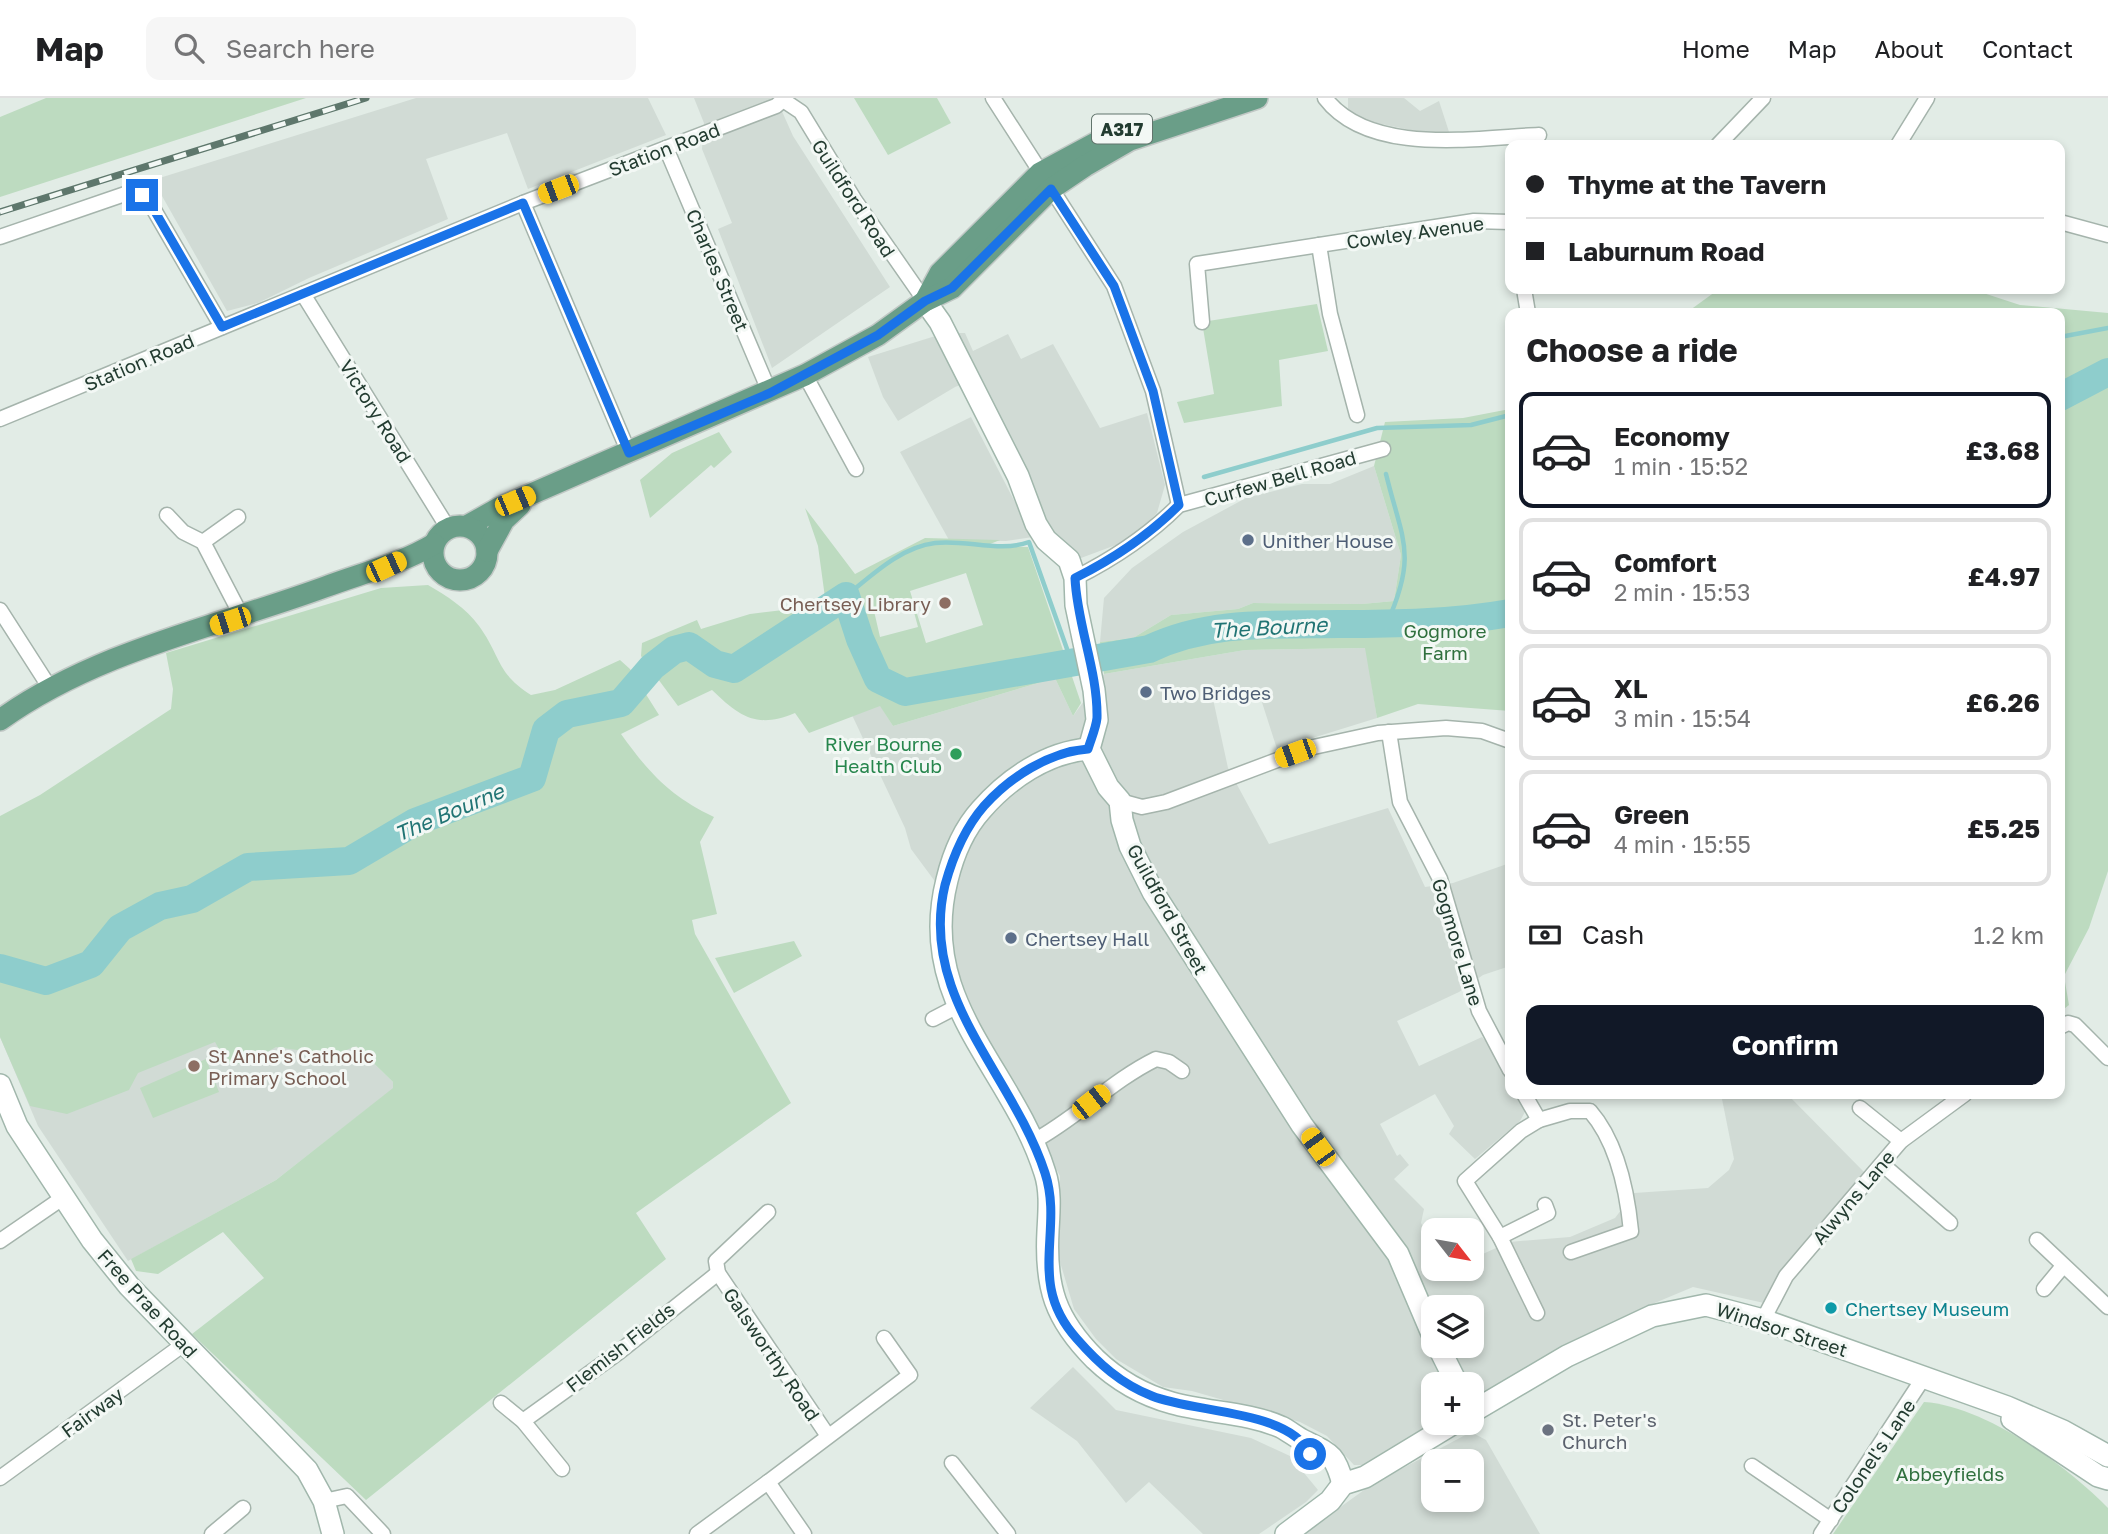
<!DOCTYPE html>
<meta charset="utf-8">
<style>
body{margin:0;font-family:"Golos Text",sans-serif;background:#f6f6f6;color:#202124;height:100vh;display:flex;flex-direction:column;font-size:26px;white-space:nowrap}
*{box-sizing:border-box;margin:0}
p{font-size:23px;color:#757577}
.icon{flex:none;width:38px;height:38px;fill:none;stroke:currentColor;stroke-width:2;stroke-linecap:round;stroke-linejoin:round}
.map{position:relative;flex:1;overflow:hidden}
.drawer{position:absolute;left:1505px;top:210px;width:560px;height:791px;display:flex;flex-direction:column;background:#fff;border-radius:14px;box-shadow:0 4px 10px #0003}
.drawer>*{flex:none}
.guide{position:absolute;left:1505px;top:42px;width:560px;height:154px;border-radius:14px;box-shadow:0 4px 10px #0003;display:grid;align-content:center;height:154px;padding:0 21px;background:#fff}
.needle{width:46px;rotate:121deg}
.buttons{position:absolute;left:1421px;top:1120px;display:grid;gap:14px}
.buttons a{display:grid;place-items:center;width:63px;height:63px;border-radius:14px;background:#fff;box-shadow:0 4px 10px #0003;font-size:35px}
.end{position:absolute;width:32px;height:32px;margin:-16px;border:9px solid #1a73e8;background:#fff;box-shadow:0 0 0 4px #fff}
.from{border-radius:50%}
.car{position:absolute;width:21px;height:42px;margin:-21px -10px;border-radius:9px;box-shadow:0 0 5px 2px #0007;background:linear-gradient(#f5c518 24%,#345 0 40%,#f5c518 0 76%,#345 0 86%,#f5c518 0)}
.guide b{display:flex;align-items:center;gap:24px;height:66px;font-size:26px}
.guide b+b{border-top:2px solid #e0e0e0}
.guide i{width:18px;height:18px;background:#202124}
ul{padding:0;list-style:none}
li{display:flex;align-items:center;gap:21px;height:116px;margin:0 14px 10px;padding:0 7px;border:4px solid #e0e0e0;border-radius:14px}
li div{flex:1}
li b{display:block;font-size:26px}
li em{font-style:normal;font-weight:700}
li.active{border-color:#111827}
li>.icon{width:63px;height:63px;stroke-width:1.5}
h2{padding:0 21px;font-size:32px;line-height:84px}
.pay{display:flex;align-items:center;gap:18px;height:77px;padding:0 21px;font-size:26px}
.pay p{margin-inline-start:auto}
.action{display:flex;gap:14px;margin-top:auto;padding:14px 21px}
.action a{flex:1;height:80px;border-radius:14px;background:#111827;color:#fff;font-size:28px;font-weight:700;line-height:80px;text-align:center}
header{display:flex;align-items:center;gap:42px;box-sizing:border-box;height:98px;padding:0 35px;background:#fff;border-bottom:2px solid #e0e0e0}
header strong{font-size:33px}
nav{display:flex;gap:38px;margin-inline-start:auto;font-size:24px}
.search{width:490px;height:63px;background:#f6f6f6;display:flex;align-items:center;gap:18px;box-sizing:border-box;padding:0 24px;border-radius:14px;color:#757577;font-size:26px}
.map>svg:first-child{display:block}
.built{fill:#d1dbd5;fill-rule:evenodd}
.green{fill:#bddbc0;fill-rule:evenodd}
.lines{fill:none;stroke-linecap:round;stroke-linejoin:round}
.stream{stroke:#8ecdcc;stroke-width:4.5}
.river{stroke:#8ecdcc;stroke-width:28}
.street-casing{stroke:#a5b4ac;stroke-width:17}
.secondary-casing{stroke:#a1b7ac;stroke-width:24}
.primary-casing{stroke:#c1c8c5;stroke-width:24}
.street{stroke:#fff;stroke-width:14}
.secondary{stroke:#fff;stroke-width:21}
.primary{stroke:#6a9e88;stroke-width:21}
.rail-casing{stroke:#5e776c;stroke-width:7}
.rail{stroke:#f3f8f5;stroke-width:4.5;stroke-dasharray:13;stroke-linecap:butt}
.route{stroke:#1a73e8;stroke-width:9}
.service-dot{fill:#5c6f8a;stroke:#f3f8f5;stroke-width:2.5}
.education-dot{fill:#8d6e63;stroke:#f3f8f5;stroke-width:2.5}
.leisure-dot{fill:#2e9e5b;stroke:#f3f8f5;stroke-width:2.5}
.culture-dot{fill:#0f9aa8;stroke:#f3f8f5;stroke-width:2.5}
.worship-dot{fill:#6b7280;stroke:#f3f8f5;stroke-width:2.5}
.labels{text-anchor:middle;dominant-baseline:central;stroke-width:6;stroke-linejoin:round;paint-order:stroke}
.shield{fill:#f3f8f5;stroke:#61746c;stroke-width:2}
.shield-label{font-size:18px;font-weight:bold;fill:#233c31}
.street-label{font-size:19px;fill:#233c31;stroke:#f3f8f5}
.service-label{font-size:19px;fill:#4e5e75;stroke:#f3f8f5;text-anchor:start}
.education-label{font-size:19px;fill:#785e54;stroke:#f3f8f5;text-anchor:end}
.park-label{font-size:19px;fill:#30703e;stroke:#f3f8f5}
.leisure-label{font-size:19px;fill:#27864d;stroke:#f3f8f5;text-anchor:end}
.culture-label{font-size:19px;fill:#0d838f;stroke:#f3f8f5;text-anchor:start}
.worship-label{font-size:19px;fill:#5b616d;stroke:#f3f8f5;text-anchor:start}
.water-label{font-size:21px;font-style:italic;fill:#217474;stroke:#f3f8f5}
</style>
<header>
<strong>Map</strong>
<div class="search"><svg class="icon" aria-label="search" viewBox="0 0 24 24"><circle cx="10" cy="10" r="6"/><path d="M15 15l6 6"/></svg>Search here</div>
<nav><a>Home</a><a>Map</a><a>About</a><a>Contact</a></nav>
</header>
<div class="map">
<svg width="2108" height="1436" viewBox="0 0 2108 1436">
<rect width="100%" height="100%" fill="#e2ece6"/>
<!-- built -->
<g class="built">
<polygon points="416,0 648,0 666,37 528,91 507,35 426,61 448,121 309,180 258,205 227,213 153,82"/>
<polygon points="694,0 776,0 793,38 890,189 772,270 718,131 732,125 702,51 704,25"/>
<polygon points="1348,0 1404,0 1420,13 1439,3 1450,37 1430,36 1362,22 1348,15"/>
<polygon points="945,235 965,235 973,253 1008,236 1021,261 1053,246 1100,330 1147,315 1165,387 1157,415 1132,441 1081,460 1056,446 976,281 955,289 898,323 883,299 868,259"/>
<polygon points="971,319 1033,439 1006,443 949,442 900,354"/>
<polygon points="1374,368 1401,457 1394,503 1362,506 1253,505 1238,511 1171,517 1133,540 1100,544 1104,500 1132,470 1183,434 1246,400 1302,386 1330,386"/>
<path d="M1366 550 1377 620 1277 651 1258 592 1213 601 1228 670 1269 746 1388 710 1425 789 1453 785 1507 766 1510 774V868L1483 877 1459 894 1397 923 1419 968 1482 939 1510 968V996H1545L1532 1001 1520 1023 1475 1061 1449 1036 1454 1028 1435 996 1380 1026 1397 1058 1400 1056 1409 1067 1394 1081 1424 1111 1421 1125 1433 1147V1171H1472V1161L1509 1144 1570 1139 1615 1120 1634 1095 1708 1090 1729 1072 1734 1061 1721 996H1787L1865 1075 1764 1205 1693 1189 1638 1212 1472 1306V1286H1433V1325H1438L1363 1367H1354L1327 1338 1300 1324 1192 1293 1163 1289 1116 1261 1096 1241 1074 1211 1058 1157 1060 1078 970 911 950 855 951 805 911 751 905 730 852 617 880 607 893 628 1055 580 1073 618 1104 576 1245 552ZM1433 1209H1472V1248H1433Z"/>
<polygon points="0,921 356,948 393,984 394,990 276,1082 128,1163 38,1028 0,939"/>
<polygon points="1073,1269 1116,1312 1251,1340 1290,1358 1318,1392 1306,1404 1259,1436 1203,1436 1149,1384 1126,1405 1077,1343 1030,1310"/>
<path d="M1471 1334 1486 1342 1540 1436H1303L1371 1387ZM1433 1363H1472V1402H1433Z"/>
</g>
<!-- green -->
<g class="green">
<polygon points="46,0 306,0 0,99 0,19"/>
<polygon points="854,0 937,0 951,25 888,57"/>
<polygon points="1719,191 1971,191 2020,207 2108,215 2108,773 2089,830 2064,878 2069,907 2060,914 2060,215 1686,215"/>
<polygon points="1317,206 1328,253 1279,262 1282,308 1184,325 1177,304 1214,296 1202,224"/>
<polygon points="1510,311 1510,613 1418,606 1377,620 1365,550 1245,552 1104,576 1100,544 1133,540 1171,517 1238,511 1253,505 1362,506 1394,503 1401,457 1374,368 1385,324 1463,320"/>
<polygon points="719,334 732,354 714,370 711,367 650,420 640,382 672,355"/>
<path d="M805 410 855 476 925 440 1000 442 985 448 1028 449 1081 605 1073 618 1055 580 893 628 880 608 809 635 795 615C757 631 740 619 712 592L678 608 641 558 642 545 697 522 701 531 750 516 826 507 818 448ZM966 475 983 527 926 545 910 493ZM911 503 918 529 880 539 874 513Z"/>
<path d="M428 487C447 498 466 510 479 528 501 558 496 575 531 597L555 592 620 562 630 571 659 617 621 636C649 675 670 698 714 719L700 744 717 816 692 822 695 836 791 1005 636 1115 666 1161 366 1402 192 1236 264 1180 223 1134 158 1176 136 1173 131 1161 276 1082 393 990V984L356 948 320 963 297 952 276 949 246 966 227 965 215 944 138 975 129 992 67 1016 30 1008 0 939V718L40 697 171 611 173 591 166 555 381 490Z"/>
<polygon points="794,843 802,858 734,895 715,860"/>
<polygon points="206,961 219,994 153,1020 140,990"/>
<path d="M1924 1304C1985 1308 2066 1367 2108 1410V1436H1833Z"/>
</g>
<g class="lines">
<!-- stream -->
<g class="stream">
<polyline points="2060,239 2108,230"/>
<path d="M1386 376C1402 442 1418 456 1387 525"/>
<polyline points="1204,379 1377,330 1471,327 1510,317"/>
<path d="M846 498C872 477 901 449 935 445 965 441 1000 455 1029 444L1072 565"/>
</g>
<!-- river -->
<g class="river">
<polyline points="2060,299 2108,274"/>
<path d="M0 870 46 883 91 866 120 830 160 808 192 801 248 769 349 763 415 724 532 680 546 632 567 616 621 605 652 569 674 552 689 548 715 566 734 571 846 498 860 541 878 581 905 594 1149 551C1210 522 1273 527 1339 526 1395 526 1454 525 1510 515"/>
</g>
<!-- street casing -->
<g class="street-casing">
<g id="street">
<polyline points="993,0 1114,188 1153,293 1179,407"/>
<path d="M1325 0C1369 58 1474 40 1539 37"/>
<polyline points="783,2 801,14 854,101 925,203"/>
<polyline points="1718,47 1763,0"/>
<polyline points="1898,47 1927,0"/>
<polyline points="666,50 770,295"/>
<polyline points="523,105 629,355"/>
<polyline points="2060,124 2108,137"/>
<polyline points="0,139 125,96 142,97 150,105 222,229"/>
<polyline points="1319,147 1330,216 1357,317"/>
<polyline points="1524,191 1528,215"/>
<polyline points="303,196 448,430"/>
<polyline points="1202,224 1197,166 1474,123 1510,124"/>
<polyline points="805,277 856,371"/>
<polyline points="0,321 523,105 776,8 783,2"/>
<polyline points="167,417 183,434 203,444 238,419"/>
<polyline points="203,444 242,519"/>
<path d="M1075 480C1113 461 1149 437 1179 407L1383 351"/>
<polyline points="0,512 50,590"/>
<polyline points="1389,634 1400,704 1440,781 1479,913 1510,972"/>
<polyline points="1120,703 1142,709 1166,704 1309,650 1378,635 1446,630 1482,633 1510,643"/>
<polyline points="933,921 958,908"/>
<polyline points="2060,929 2068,925 2075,927 2108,960"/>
<path d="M1524 996 1539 1022 1570 1013H1590C1617 1044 1627 1092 1631 1133L1571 1154"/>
<polyline points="1860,1010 1901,1043"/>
<path d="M1032 1044C1076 1021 1111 983 1156 961L1169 964 1182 973"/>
<polyline points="1882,1066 1950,1125"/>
<polyline points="768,1114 716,1163 718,1175 828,1338"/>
<polyline points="1500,1139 1548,1115 1545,1107"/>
<polyline points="2037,1142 2108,1209"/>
<polyline points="0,1143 64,1099"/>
<polyline points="2044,1191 2063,1168"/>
<polyline points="1537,1215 1500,1139 1465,1083 1521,1033 1539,1022"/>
<polyline points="1763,1222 1786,1178 1901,1043 1965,996"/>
<polyline points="501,1305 523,1323 562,1371"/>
<polyline points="523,1323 619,1254 718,1175"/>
<polyline points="952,1365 1008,1436"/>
<polyline points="1752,1368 1831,1422"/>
<polyline points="0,1380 184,1246"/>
<polyline points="768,1384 910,1277 884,1240"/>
<polyline points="324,1403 347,1398 383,1436"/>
<polyline points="212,1436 243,1410"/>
<polyline points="697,1436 768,1384 804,1436"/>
<polyline points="1821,1436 1924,1279"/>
</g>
</g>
<!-- secondary casing -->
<g class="secondary-casing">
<g id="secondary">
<polyline points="925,203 940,224 1018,378 1036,426 1046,442 1069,462 1075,480 1076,507 1094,592 1097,622 1089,651 1108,689 1120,703 1122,722 1130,748 1153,794 1302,1027 1398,1156 1433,1238"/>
<path d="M1089 651C1047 654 1008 681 981 712 963 732 953 757 947 782 916 905 1012 969 1045 1075 1051 1093 1049 1114 1048 1133 1045 1189 1055 1221 1095 1261 1117 1282 1143 1297 1172 1305 1208 1315 1247 1314 1281 1329 1289 1333 1296 1339 1304 1343 1330 1356 1335 1356 1343 1386"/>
<polyline points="0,987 17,1028 92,1142 129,1188 307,1372 324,1403 333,1436"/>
<polyline points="1438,1248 1457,1286"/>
<polyline points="1472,1314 1567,1258 1652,1218 1706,1207 1763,1222 2007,1309 2063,1333 2108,1358"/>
<polyline points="2012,1321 2098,1378 2108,1381"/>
<polyline points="1286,1436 1330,1403 1343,1386 1365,1379 1454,1325"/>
</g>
</g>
<!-- primary casing -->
<g class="primary-casing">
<g id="primary">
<polyline points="925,203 940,175 1040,75 1116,34"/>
<polyline points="467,428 499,410 805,277 878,237 925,203 952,190 1051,91 1085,68 1130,42 1257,0"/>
<circle cx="460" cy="455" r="27"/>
<polyline points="487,453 504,422 520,407"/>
<path d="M0 622C96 553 216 529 325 489 362 475 401 466 434 446"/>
</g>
</g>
<!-- street -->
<use href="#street" class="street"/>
<!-- secondary -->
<use href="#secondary" class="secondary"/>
<!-- primary -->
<use href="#primary" class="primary"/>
<!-- rail casing -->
<g class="rail-casing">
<polyline id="rail" points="0,114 366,0"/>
</g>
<!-- rail -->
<use href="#rail" class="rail"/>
</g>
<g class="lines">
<!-- route -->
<path class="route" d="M142 97 150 105 222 229 523 105 629 355 770 295 878 237 925 203 952 190 1051 91 1114 188 1153 293 1179 407C1149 437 1113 461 1075 480 1077 527 1098 573 1097 620 1096 630 1091 641 1088 651 1049 654 1010 679 984 708 964 731 953 758 945 787 918 899 1013 976 1045 1075 1064 1133 1026 1185 1077 1241 1098 1265 1121 1286 1152 1298 1194 1315 1290 1312 1310 1356"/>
</g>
<!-- markers -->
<g class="service-dot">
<circle cx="1248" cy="442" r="7"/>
<circle cx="1146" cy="594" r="7"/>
<circle cx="1011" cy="840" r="7"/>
</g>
<g class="education-dot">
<circle cx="945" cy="505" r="7"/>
<circle cx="194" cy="968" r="7"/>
</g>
<circle class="leisure-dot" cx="956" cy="656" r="7"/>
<circle class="culture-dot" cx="1831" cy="1210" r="7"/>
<circle class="worship-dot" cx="1548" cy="1332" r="7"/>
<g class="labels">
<!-- shield labels -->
<rect class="shield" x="1092" y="16.5" width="60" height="29" rx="5"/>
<g class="shield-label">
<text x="1122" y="31">A317</text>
</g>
<!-- street labels -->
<g class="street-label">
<text transform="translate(664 51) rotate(-21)">Station Road</text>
<text transform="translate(854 100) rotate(57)">Guildford Road</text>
<text transform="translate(1415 134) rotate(-8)">Cowley Avenue</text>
<text transform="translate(718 172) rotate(67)">Charles Street</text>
<text transform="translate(139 264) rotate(-23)">Station Road</text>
<text transform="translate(376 313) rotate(58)">Victory Road</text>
<text transform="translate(1280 380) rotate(-16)">Curfew Bell Road</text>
<text transform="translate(1168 811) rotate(61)">Guildford Street</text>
<text transform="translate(1458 844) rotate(73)">Gogmore Lane</text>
<text transform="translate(1853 1099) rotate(-50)">Alwyns Lane</text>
<text transform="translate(148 1205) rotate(48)">Free Prae Road</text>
<text transform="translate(1782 1231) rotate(18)">Windsor Street</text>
<text transform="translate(620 1249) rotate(-38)">Flemish Fields</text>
<text transform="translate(772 1256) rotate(56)">Galsworthy Road</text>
<text transform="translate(92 1314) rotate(-36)">Fairway</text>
<text transform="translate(1873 1358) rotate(-56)">Colonel's Lane</text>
</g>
<!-- service labels -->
<g class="service-label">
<text x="1262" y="442">Unither House</text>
<text x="1160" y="594">Two Bridges</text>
<text x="1025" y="840">Chertsey Hall</text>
</g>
<!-- education labels -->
<g class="education-label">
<text x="931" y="505">Chertsey Library</text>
<text x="208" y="957" text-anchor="start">St Anne's Catholic<tspan x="208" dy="22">Primary School</tspan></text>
</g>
<!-- park labels -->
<g class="park-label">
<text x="1445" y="532">Gogmore<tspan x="1445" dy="22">Farm</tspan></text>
<text x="1950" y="1375">Abbeyfields</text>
</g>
<!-- leisure labels -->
<g class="leisure-label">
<text x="942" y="645">River Bourne<tspan x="942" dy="22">Health Club</tspan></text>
</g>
<!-- culture labels -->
<g class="culture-label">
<text x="1845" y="1210">Chertsey Museum</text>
</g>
<!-- worship labels -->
<g class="worship-label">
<text x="1562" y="1321">St. Peter's<tspan x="1562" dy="22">Church</tspan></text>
</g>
<!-- water labels -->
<g class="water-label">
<text transform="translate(1269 529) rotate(-3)">The Bourne</text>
<text transform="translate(449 714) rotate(-23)">The Bourne</text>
</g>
</g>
</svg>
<div class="buttons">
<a><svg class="needle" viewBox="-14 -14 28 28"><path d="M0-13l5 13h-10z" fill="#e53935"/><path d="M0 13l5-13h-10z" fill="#757577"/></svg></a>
<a><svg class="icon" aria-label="layers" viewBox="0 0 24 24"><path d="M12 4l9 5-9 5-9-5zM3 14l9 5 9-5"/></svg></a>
<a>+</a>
<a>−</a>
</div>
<i class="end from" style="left:1310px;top:1356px"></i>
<i class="end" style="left:142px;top:97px"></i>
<i class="car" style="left:558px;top:91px;rotate:249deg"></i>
<i class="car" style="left:515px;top:403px;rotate:67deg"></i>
<i class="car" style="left:386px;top:469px;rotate:65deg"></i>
<i class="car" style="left:230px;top:523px;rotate:252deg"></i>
<i class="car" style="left:1295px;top:655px;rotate:250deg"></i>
<i class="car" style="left:1091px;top:1004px;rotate:52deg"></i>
<i class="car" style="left:1318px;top:1049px;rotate:324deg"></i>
<div class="guide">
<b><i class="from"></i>Thyme at the Tavern</b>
<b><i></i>Laburnum Road</b>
</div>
<section class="drawer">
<h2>Choose a ride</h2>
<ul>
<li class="active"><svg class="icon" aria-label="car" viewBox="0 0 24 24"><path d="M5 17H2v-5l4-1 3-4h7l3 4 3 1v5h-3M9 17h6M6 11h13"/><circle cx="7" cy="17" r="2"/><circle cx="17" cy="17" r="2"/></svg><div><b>Economy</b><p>1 min · 15:52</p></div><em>£3.68</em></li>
<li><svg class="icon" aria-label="car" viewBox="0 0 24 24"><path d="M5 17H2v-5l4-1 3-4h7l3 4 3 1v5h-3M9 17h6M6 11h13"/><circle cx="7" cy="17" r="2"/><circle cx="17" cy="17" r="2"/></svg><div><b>Comfort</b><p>2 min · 15:53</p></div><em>£4.97</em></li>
<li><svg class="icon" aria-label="car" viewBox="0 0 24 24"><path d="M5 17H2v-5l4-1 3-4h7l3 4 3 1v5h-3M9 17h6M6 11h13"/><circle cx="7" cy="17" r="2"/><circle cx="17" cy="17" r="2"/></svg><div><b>XL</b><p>3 min · 15:54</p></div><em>£6.26</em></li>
<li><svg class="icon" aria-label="car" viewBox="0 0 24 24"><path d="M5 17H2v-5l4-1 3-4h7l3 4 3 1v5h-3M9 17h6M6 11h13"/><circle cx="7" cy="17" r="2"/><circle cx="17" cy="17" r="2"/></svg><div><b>Green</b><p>4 min · 15:55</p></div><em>£5.25</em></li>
</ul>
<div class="pay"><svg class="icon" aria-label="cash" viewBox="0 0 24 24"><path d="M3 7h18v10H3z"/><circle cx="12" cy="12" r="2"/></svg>Cash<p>1.2 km</p></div>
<div class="action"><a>Confirm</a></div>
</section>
</div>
